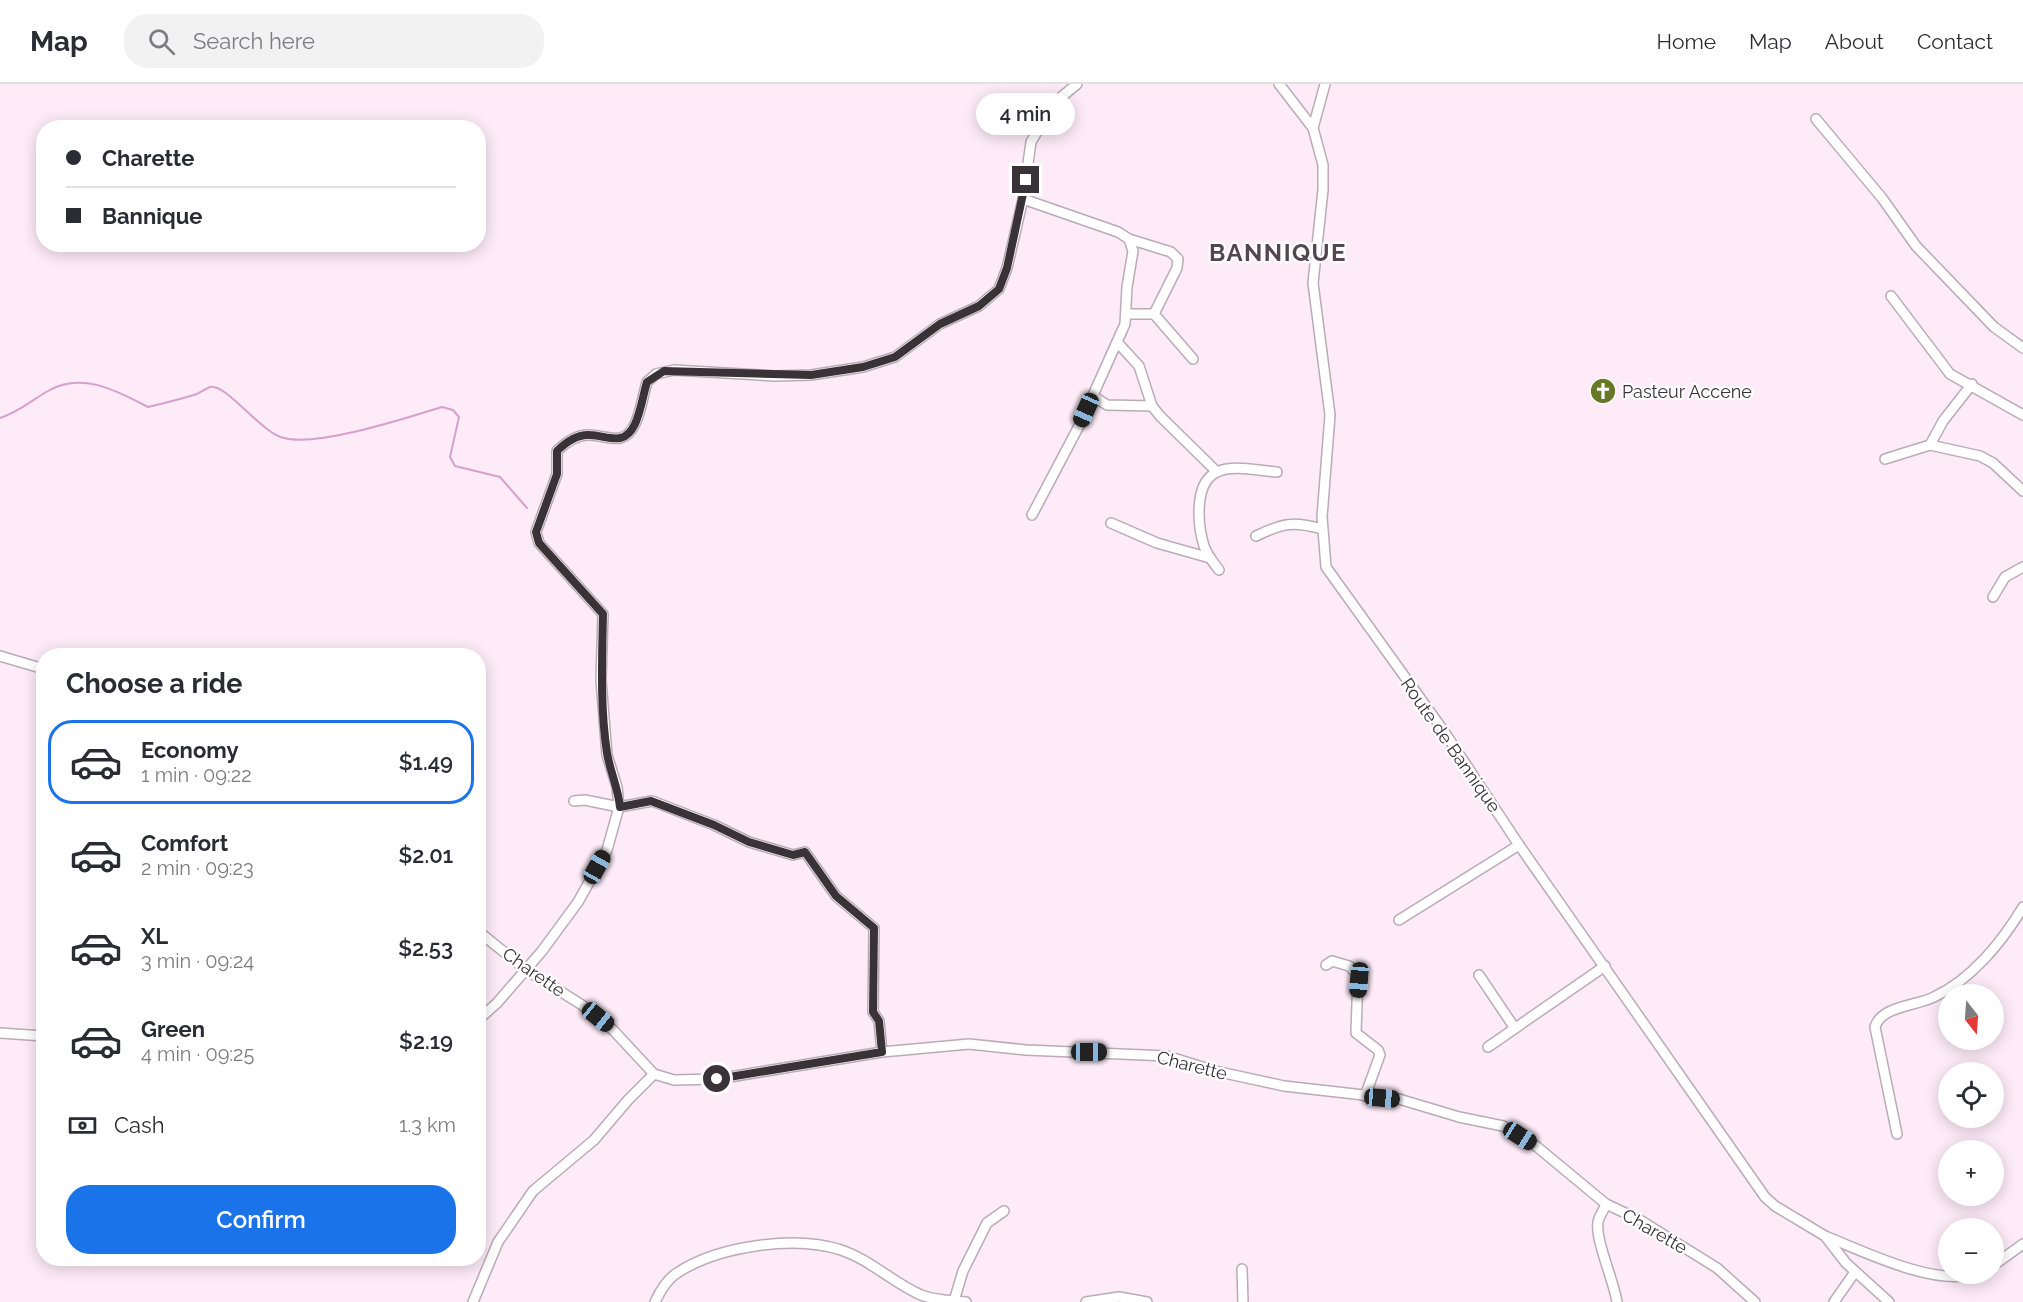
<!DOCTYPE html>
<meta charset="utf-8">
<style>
body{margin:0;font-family:Raleway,sans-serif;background:#f2f2f3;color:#2b2b33;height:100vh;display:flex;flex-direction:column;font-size:22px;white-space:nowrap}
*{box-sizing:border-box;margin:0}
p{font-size:20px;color:#7c7c81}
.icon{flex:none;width:33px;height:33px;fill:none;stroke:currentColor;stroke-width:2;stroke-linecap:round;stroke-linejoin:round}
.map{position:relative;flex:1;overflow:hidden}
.side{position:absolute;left:36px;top:564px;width:450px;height:618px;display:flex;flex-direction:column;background:#fff;border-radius:24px;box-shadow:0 3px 15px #0003}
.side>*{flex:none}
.top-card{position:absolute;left:36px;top:36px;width:450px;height:132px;border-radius:24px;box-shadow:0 3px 15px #0003;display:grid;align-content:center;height:132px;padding:0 30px;background:#fff}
.needle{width:39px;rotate:163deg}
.buttons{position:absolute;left:1938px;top:900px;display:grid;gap:12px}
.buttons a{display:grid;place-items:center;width:66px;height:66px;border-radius:50%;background:#fff;box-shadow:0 3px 15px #0003;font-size:30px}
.end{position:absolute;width:27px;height:27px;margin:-14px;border:8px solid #393338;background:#fff;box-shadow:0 0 0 3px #fff}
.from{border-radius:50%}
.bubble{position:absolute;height:42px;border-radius:21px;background:#fff;box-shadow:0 3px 15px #0003;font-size:20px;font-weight:600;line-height:42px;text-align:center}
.car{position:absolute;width:18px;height:36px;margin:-18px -9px;border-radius:8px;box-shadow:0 0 4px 2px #0007;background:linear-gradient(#222 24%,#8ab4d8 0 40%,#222 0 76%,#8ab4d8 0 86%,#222 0)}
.top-card b{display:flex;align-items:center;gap:21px;height:57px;font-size:22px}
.top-card b+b{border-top:2px solid #e1e1e2}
.top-card i{width:15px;height:15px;background:#2b2b33}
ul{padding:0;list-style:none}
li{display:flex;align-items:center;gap:18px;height:84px;margin:0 12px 9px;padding:0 18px;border:3px solid transparent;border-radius:24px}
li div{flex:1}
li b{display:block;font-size:22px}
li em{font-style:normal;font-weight:600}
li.selected{border-color:#1a73e8}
li>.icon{width:54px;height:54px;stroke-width:1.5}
h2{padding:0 30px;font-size:27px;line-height:72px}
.pay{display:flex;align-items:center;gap:15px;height:66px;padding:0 30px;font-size:22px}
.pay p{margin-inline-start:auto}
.action{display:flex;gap:12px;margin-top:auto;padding:12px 30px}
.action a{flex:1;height:69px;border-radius:24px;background:#1a73e8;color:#fff;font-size:24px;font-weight:600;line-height:69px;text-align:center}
header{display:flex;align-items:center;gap:36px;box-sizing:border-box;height:84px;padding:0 30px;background:#fff;border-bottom:2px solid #e1e1e2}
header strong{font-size:28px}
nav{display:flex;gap:33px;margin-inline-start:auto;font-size:21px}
.search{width:420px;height:54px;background:#f2f2f3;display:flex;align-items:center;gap:15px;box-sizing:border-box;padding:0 21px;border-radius:24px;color:#7c7c81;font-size:22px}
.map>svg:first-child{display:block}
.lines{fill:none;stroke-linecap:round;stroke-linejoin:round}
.stream{stroke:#d79fcb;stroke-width:2}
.minor-casing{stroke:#bbaab7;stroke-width:12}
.minor{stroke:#fff;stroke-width:9}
.route{stroke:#393338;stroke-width:8}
.labels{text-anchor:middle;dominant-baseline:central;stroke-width:4.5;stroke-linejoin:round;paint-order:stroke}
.poi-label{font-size:18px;fill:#393338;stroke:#fff;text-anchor:start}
.street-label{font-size:18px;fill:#393338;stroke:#fff}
.district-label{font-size:24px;font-weight:bold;letter-spacing:1.5px;fill:#544651;stroke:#fff}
</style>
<header>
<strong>Map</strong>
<div class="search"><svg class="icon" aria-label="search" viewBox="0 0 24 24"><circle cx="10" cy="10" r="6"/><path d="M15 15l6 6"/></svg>Search here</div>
<nav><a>Home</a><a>Map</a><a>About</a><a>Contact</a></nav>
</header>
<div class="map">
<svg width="2023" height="1218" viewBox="0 0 2023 1218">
<rect width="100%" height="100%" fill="#fdebf8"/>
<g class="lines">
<!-- stream -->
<path class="stream" d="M0 334C19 328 32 316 48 307 82 287 117 307 148 323 165 319 181 315 197 310 201 308 205 305 210 303 226 299 261 349 284 354 318 363 406 334 442 323L453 326 459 333 450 373 455 382 500 393 527 424"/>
<!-- minor casing -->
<g class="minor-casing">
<g id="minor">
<polyline points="1279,0 1313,44 1323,81 1323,106 1313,199 1330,331 1322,433 1326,483 1443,646 1519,761 1765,1113 1775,1122 1825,1152 1846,1179 1889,1218"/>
<polyline points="1816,35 1882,114 1916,162 1994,243 2023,264"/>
<polyline points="1313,44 1325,0"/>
<polyline points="1023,115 1118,148 1129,155 1133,167 1127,203 1125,240 1080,340 1032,431"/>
<polyline points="1129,155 1171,168 1178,175 1177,184 1154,230"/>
<polyline points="1891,212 1950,290 2023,331"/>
<polyline points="1128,230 1154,230 1193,275"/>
<polyline points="1117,258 1139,282 1152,322 1160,332 1217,388"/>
<polyline points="1093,312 1107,321 1152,322"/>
<polyline points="1930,361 1980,372 1993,379 2023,407"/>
<polyline points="1885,375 1930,361 1943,337 1972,300"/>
<polyline points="1111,439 1157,459 1210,474"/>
<path d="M1256 452C1283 439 1293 437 1322 445"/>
<path d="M1219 486C1213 478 1207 471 1204 462 1198 442 1193 399 1217 388 1233 380 1259 387 1277 388"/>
<polyline points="1993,513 2005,493 2023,483"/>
<polyline points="0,572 44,585"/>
<polyline points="574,717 585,716 619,723 652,717 714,741 749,758 793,771 805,768 836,812 874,844 873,928 879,937 882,968"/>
<polyline points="1399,836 1519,761"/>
<polyline points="478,847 525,885 582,921 613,946 654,990 674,996 717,995 882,968 969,960 1026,966 1167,972 1215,987 1284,1002 1399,1015 1459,1033 1503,1042 1536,1062 1606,1120 1640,1136 1717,1184 1755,1218"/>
<polyline points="1326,881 1332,877 1349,882 1358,891 1356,949 1378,966 1380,971 1365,1012"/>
<polyline points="1479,891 1514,943"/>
<path d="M478 936 497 919 542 867 578 818 607 766 619 723 617 703 607 671 601 596 603 530 539 459 536 448 557 390V367C566 358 577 350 590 351 609 352 624 363 635 340 641 328 643 311 647 298L656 290 674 286 775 292 811 291 863 283 895 273 940 240 979 222 999 205 1007 184 1023 115 1031 58 1054 19 1077 0"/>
<polyline points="0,949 44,952"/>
<polyline points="1488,963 1605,882"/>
<path d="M1897 1050 1875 943C1881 922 1916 922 1934 913 1971 896 2002 858 2023 823"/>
<path d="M1606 1120C1604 1126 1599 1132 1598 1138 1595 1156 1614 1197 1617 1218"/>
<path d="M1825 1152C1863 1167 1933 1202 1973 1190"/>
<polyline points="1994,1181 2023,1160"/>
<polyline points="1242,1185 1243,1218"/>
<polyline points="954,1217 963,1187 987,1139 1004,1127"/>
<polyline points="473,1218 498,1158 533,1107 594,1056 628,1016 654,990"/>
<path d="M655 1218C660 1207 666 1196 677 1189 718 1162 794 1151 841 1166 871 1176 893 1199 921 1211 934 1216 952 1217 966 1218"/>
<polyline points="1086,1218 1119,1213 1147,1218"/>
<polyline points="1834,1218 1855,1188"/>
</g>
</g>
<!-- minor -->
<use href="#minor" class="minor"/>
</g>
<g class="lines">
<!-- route -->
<path class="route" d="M717 995 882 968 879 937 873 928 874 844 836 812 805 768 793 771 749 758 714 741 651 717 620 723C618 704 610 687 607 669 600 623 602 576 603 530L539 459 536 448 557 390V367C566 358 577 350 590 351 609 352 624 363 635 340 641 327 643 311 647 298L664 287 811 291 863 283 895 273 940 240 979 222 999 205 1007 184 1026 96"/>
</g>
<!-- icons -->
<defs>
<g id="church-disc" transform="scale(1.35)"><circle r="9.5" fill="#677826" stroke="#fff"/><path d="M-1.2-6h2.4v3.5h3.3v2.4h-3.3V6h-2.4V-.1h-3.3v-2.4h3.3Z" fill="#fff"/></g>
</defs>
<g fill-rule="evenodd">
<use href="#church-disc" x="1603" y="307"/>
</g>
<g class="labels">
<!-- poi labels -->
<g class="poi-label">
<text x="1622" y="307">Pasteur Accene</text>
</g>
<!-- street labels -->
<g class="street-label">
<text transform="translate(1451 661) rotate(55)">Route de Bannique</text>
<text transform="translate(534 888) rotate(35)">Charette</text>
<text transform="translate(1192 981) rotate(14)">Charette</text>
<text transform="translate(1655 1147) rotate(30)">Charette</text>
</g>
<!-- district labels -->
<g class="district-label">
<text x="1278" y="168">BANNIQUE</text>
</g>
</g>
</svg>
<div class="buttons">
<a><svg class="needle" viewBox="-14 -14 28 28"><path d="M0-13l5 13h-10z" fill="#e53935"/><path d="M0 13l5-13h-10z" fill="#7c7c81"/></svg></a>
<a><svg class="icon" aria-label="locate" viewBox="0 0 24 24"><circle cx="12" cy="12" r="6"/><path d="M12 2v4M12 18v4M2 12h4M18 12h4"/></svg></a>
<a>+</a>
<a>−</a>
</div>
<i class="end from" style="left:717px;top:995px"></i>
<i class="end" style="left:1026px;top:96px"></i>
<div class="bubble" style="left:976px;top:9px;width:99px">4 min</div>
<i class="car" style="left:1086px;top:326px;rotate:204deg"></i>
<i class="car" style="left:597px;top:783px;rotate:29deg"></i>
<i class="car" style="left:1359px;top:896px;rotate:185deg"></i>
<i class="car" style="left:598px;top:933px;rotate:129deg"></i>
<i class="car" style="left:1089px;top:968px;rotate:90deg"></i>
<i class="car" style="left:1382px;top:1014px;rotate:95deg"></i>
<i class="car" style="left:1520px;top:1052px;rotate:122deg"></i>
<div class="top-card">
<b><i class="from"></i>Charette</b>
<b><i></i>Bannique</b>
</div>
<section class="side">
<h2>Choose a ride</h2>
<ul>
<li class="selected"><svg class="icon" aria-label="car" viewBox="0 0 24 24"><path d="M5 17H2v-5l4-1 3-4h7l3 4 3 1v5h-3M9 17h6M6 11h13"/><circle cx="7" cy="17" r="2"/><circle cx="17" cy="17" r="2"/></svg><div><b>Economy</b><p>1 min · 09:22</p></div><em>$1.49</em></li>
<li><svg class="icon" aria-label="car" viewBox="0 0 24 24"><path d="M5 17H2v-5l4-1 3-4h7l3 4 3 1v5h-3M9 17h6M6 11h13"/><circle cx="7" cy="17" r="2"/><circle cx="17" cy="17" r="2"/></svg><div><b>Comfort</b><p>2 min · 09:23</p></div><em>$2.01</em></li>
<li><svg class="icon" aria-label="car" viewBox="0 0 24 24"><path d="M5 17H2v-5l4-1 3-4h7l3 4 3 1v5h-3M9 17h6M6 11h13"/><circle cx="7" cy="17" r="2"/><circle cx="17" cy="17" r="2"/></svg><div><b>XL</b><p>3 min · 09:24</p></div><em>$2.53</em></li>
<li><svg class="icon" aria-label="car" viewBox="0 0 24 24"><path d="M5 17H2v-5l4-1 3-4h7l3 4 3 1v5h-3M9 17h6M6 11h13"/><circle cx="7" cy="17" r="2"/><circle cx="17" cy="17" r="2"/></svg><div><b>Green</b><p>4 min · 09:25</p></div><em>$2.19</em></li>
</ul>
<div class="pay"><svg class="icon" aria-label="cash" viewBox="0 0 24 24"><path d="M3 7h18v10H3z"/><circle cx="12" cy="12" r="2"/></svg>Cash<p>1.3 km</p></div>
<div class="action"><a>Confirm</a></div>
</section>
</div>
